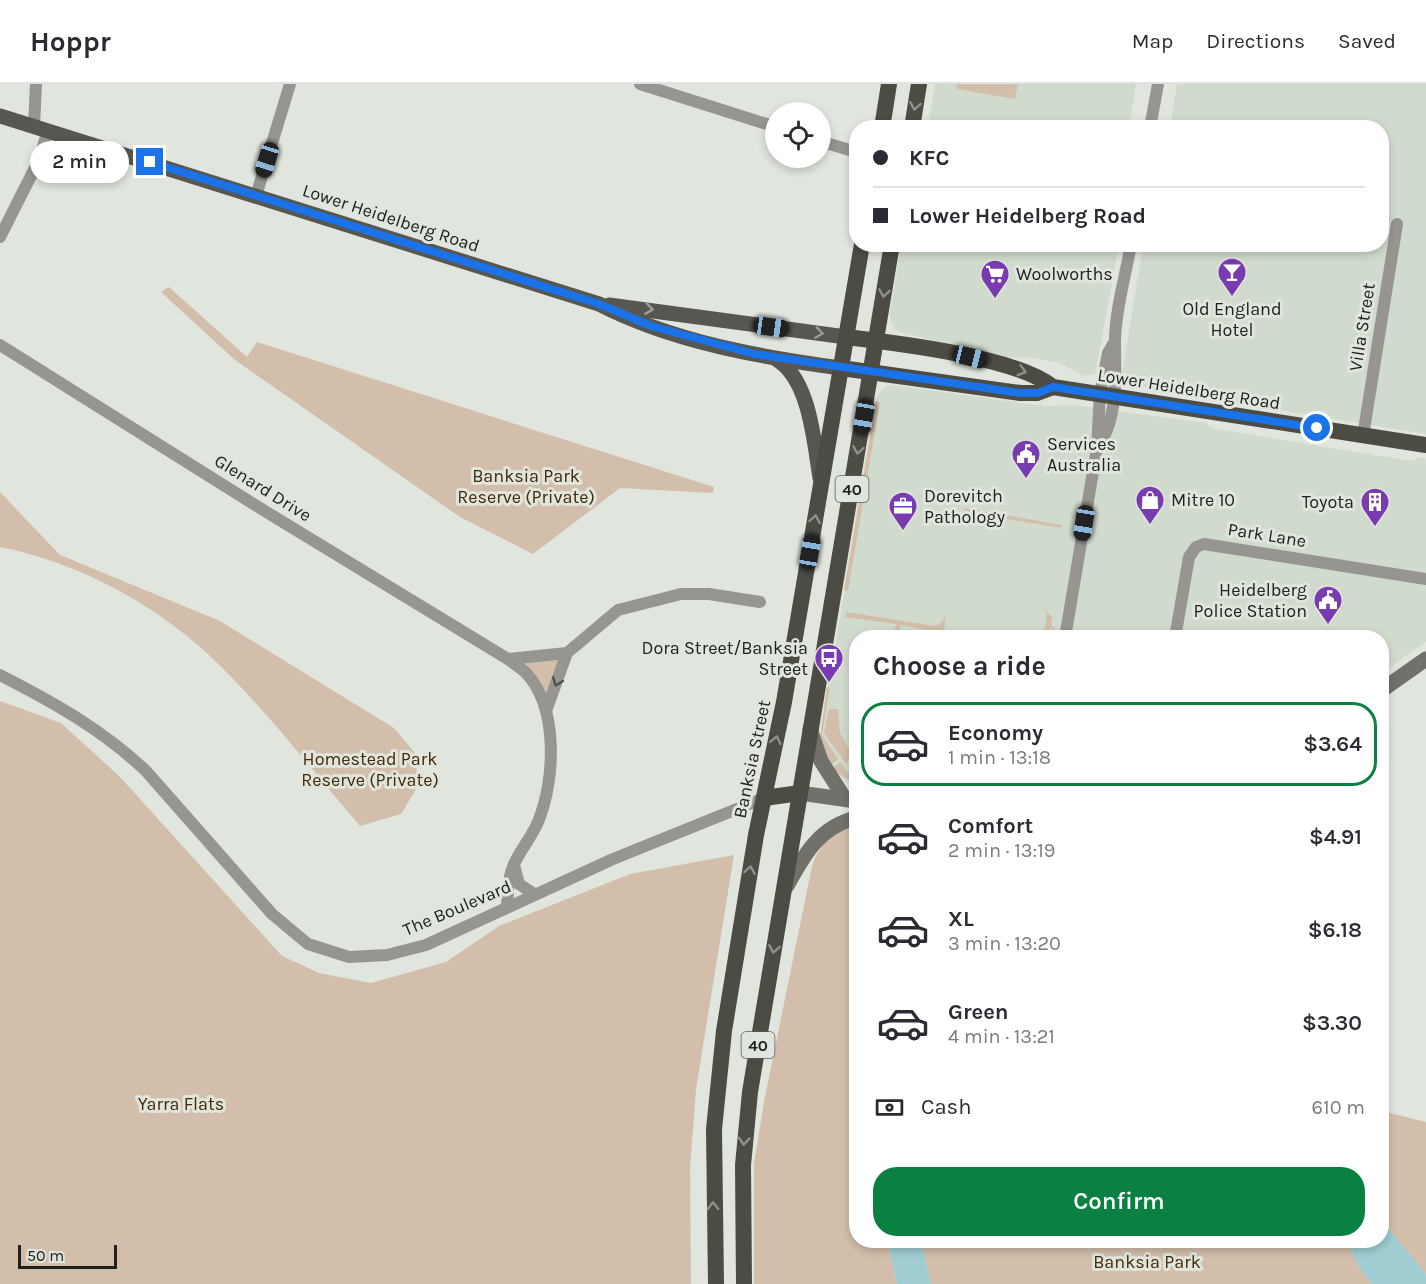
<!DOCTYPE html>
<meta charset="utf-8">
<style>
body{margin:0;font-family:Karla,sans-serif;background:#f7f7f7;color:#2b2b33;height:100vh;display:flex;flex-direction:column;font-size:22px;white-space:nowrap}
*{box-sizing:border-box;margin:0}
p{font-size:20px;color:#7c7c81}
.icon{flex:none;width:33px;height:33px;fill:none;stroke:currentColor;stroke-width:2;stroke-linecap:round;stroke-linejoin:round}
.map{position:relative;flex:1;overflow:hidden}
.sheet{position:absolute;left:849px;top:546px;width:540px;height:618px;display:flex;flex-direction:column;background:#fff;border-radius:24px;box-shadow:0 3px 9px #0003}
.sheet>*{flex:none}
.hud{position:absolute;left:849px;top:36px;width:540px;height:132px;border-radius:24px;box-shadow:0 3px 9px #0003;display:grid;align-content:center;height:132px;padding:0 24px;background:#fff}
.buttons{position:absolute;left:765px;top:18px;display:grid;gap:12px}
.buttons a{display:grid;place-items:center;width:66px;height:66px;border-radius:50%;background:#fff;box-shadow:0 3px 9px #0003;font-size:30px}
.scale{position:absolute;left:18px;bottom:15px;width:99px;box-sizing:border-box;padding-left:6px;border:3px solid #20221f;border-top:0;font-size:16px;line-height:21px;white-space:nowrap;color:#20221f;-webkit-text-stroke:4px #e0e5dd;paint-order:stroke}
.end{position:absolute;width:27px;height:27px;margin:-14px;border:8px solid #1a73e8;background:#fff;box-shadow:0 0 0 3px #fff}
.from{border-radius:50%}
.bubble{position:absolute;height:42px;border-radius:21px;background:#fff;box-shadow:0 3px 9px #0003;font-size:20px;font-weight:600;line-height:42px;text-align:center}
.car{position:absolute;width:18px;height:36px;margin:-18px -9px;border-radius:8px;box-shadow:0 0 4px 2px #0007;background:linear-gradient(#222 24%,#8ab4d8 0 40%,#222 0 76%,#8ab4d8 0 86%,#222 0)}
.hud b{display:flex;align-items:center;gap:21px;height:57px;font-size:22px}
.hud b+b{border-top:2px solid #e1e1e2}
.hud i{width:15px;height:15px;background:#2b2b33}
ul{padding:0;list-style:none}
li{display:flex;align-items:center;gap:18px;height:84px;margin:0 12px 9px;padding:0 12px;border:3px solid transparent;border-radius:24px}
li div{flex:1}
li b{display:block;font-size:22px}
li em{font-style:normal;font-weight:600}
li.active{border-color:#0b8043}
li>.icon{width:54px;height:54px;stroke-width:1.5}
h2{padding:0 24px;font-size:27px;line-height:72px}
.pay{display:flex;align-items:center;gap:15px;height:66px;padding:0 24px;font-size:22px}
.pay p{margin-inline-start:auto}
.action{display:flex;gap:12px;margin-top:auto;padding:12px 24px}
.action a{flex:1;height:69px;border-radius:24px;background:#0b8043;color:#fff;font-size:24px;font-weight:600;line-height:69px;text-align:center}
header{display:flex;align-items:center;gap:36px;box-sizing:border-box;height:84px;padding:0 30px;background:#fff;border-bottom:2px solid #e1e1e2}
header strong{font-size:28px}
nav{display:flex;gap:33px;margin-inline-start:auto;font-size:21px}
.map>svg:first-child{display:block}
.built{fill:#d1dbcd}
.green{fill:#d2beaa}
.water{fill:#9fcdd1}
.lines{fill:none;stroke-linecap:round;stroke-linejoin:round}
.minor{stroke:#969592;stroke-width:12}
.secondary{stroke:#71706b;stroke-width:15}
.primary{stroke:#575650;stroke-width:15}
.trunk{stroke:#4c4b44;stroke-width:16}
.oneway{stroke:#8f9089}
.oneway2{stroke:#9c9e96}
.oneway3{stroke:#4f504d}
.route{stroke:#1a73e8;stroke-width:8}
.labels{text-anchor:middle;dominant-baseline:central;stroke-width:6;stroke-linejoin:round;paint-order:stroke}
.shield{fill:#e0e5dd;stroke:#5a5c58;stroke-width:1.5}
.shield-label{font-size:16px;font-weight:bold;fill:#20221f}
.street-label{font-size:18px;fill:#20221f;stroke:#e0e5dd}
.poi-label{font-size:18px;fill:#20221f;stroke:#e0e5dd;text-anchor:start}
.park-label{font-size:18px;fill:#452805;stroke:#e0e5dd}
</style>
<header>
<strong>Hoppr</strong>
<nav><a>Map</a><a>Directions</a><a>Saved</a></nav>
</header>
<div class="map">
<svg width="1426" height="1200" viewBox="0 0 1426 1200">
<rect width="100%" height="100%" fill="#e0e5dd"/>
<!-- built -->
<g class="built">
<polygon points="935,0 1136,0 1129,43 928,44"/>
<polygon points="1177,0 1426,0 1426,350 1204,314 1127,300 1121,297 1143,161 1382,160 1382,44 1170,43"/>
<polygon points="901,161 1119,161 1095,290 1084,292 1059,279 1027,273 1007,274 896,247 891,239 890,230"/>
<polygon points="892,301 1044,322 1073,321 1207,339 1211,344 1368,370 1370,368 1374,371 1413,377 1418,373 1426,375 1426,558 1382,589 1382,554 856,554 856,700 847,697 832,686 820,652 877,313 883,304"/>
</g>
<!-- green -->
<g class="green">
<polygon points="956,0 1018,0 1015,15 957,5"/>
<polygon points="169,203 247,273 257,258 714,403 713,409 620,404 533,470 460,433 235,276 161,208"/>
<polygon points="876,317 880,318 848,507 844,506"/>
<path d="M0 408 60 471 220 537 394 644 415 669 418 702 401 730 360 742C311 685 264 623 209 571 152 518 76 478 0 463Z"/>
<polygon points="964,424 1062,441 1061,444 964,428"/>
<polygon points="1043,524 1052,533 1051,540 1058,551 1050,543 1047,553 1043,553 1047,531"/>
<polygon points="846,528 935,542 942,538 946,531 944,546 989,553 960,549 959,552 901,541 898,553 894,553 896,540 845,533"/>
<polygon points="563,573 547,620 515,577"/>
<polygon points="827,603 830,603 822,651 838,675 829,683 820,652"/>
<polygon points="0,617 61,639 120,693 282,872 319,889 371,899 446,878 499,842 630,790 734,771 696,1005 690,1084 691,1200 0,1200"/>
<polygon points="829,625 838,625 840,649 852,671 846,680 824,649"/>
<polygon points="840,678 851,693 856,695 856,700 831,685"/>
<path d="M856 741V1156L887 1157 897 1200H754V1080L764 1018 811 787C817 761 832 750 856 741Z"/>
<polygon points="1382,1027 1426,1038 1426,1190 1382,1137"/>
<polygon points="921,1157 1347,1157 1359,1183 1372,1200 931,1200"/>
</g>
<!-- water -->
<g class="water">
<polygon points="1382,1137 1426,1190 1426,1200 1372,1200 1359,1183 1347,1157 1382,1156"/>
<polygon points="887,1157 921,1157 931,1200 897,1200"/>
</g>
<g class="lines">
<!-- minor -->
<g class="minor">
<polyline points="640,0 776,43"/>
<polyline points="34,42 36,0"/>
<polyline points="1150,44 1158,0"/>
<polyline points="820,57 856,68"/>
<polyline points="256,112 290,0"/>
<polyline points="0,153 39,76 48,46"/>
<path d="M0 261 268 429 508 575C514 580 521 584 526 589 559 624 555 697 538 738 532 752 522 764 515 778 508 792 508 808 507 823"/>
<polyline points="1363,352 1397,140"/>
<path d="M1097 364C1119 335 1115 291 1115 257 1115 227 1126 190 1131 160"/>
<polyline points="1065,554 1097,364 1100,310 1108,269 1115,257"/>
<polyline points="1175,554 1189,473 1196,463 1204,460 1426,495"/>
<polyline points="508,575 567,569"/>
<path d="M0 591C53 618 103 646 146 687L272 830 308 860 349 873 387 871 426 861 613 775 764 714"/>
<polyline points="546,627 567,569 618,526 681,510 709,510 760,518"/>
<polyline points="514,781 519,800 534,810"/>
</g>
<!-- secondary -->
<g class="secondary">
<polyline points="1382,606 1426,575"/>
<polyline points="810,645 821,677 845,715"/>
<polyline points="800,709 856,717"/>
<path d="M787 802C804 771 819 743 856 734"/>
</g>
<!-- primary -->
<g class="primary">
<path d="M0 32 599 220C673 258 760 273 841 284"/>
<polyline points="609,221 846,253"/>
<path d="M776 275C810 295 814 358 820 394"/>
</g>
<!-- trunk -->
<g class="trunk">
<polyline points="882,44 889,0"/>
<polyline points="912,44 919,0"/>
<path d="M846 253C896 259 1016 273 1053 303L1426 361"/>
<polyline points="841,284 1020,309 1037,309 1053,303"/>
<polyline points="764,714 800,709"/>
<polyline points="716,1200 714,1045 724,947 756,751 784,618 862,160"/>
<polyline points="744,1200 743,1081 750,1008 892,160"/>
</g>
</g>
<!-- one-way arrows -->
<defs><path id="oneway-chevron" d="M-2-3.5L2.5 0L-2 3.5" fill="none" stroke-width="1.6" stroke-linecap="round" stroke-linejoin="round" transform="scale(1.5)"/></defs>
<g class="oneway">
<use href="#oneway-chevron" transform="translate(915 22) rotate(100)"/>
<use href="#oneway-chevron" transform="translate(884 209) rotate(99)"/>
<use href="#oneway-chevron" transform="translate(1022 287) rotate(16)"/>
<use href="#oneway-chevron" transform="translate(858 366) rotate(100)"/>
<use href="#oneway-chevron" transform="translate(815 435) rotate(-80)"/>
<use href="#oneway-chevron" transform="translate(776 656) rotate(-78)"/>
<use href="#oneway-chevron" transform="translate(750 786) rotate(-80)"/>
<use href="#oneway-chevron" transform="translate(774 865) rotate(100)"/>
<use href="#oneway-chevron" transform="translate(744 1057) rotate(94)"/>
<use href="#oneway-chevron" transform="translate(713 1122) rotate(-91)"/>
</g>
<g class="oneway2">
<use href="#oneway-chevron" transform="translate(649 225) rotate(7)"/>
<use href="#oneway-chevron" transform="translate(819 249) rotate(8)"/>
</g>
<use class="oneway3" href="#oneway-chevron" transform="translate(557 598) rotate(110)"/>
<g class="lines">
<!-- route -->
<polyline class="route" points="150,78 599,220 651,242 754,270 1020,309 1038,309 1053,303 1317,344"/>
</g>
<!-- icons -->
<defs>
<g id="bar-pin" transform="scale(1.5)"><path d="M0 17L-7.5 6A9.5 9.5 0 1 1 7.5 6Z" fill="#793bb0" stroke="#e0e5dd"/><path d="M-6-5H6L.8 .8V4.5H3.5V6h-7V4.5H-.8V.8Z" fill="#fff"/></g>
<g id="supermarket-pin" transform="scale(1.5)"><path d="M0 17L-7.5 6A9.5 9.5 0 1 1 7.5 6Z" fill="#793bb0" stroke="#e0e5dd"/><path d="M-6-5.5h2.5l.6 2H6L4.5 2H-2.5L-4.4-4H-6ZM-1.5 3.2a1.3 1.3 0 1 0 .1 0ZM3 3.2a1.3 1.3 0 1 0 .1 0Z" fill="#fff"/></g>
<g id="civic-pin" transform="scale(1.5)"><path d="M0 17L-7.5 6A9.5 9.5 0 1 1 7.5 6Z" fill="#793bb0" stroke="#e0e5dd"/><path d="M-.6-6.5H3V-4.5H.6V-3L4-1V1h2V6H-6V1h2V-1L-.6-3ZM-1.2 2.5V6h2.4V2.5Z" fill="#fff"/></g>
<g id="shop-pin" transform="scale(1.5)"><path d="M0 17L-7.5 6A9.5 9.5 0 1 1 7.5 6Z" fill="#793bb0" stroke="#e0e5dd"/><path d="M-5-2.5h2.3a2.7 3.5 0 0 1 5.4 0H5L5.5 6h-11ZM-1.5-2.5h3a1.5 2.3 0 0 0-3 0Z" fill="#fff"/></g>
<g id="building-pin" transform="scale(1.5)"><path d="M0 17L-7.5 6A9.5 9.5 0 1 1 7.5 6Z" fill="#793bb0" stroke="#e0e5dd"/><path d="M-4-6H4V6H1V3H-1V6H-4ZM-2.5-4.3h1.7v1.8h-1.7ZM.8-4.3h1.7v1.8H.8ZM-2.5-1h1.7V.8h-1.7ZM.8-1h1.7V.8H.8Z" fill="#fff"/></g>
<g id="office-pin" transform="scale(1.5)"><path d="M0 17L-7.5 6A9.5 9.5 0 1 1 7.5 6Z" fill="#793bb0" stroke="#e0e5dd"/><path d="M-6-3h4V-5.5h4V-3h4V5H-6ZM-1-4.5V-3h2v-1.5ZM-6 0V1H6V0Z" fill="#fff"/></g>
<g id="bus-pin" transform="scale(1.5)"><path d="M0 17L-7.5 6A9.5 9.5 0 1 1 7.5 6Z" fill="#793bb0" stroke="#e0e5dd"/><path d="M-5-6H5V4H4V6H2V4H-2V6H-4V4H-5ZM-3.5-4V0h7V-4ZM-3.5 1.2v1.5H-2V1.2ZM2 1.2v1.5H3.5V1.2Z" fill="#fff"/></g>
</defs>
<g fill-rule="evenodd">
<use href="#bar-pin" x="1232" y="188"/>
<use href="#supermarket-pin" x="995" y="190"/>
<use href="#civic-pin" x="1026" y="370"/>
<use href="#shop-pin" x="1150" y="416"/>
<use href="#building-pin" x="1375" y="418"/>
<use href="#office-pin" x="903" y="422"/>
<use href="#civic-pin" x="1328" y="516"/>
<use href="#bus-pin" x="829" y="574"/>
</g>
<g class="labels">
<!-- shield labels -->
<g class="shield">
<rect x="835.5" y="392" width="33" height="26" rx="4.5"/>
<rect x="741.5" y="948" width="33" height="26" rx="4.5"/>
</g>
<g class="shield-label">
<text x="852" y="405">40</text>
<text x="758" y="961">40</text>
</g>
<!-- street labels -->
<g class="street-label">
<text transform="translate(391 134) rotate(18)">Lower Heidelberg Road</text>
<text transform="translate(1362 243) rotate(-81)">Villa Street</text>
<text transform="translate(1189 305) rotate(9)">Lower Heidelberg Road</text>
<text transform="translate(263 404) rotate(32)">Glenard Drive</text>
<text transform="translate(1267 451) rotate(9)">Park Lane</text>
<text transform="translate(752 675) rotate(-78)">Banksia Street</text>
<text transform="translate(457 824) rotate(-23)">The Boulevard</text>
</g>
<!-- poi labels -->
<g class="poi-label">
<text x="1016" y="190">Woolworths</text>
<text x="1232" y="225" text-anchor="middle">Old England<tspan x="1232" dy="21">Hotel</tspan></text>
<text x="1047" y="360">Services<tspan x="1047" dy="21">Australia</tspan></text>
<text x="924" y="412">Dorevitch<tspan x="924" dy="21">Pathology</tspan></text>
<text x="1171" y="416">Mitre 10</text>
<text x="1354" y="418" text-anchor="end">Toyota</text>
<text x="1307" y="506" text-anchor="end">Heidelberg<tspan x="1307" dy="21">Police Station</tspan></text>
<text x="808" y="564" text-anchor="end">Dora Street/Banksia<tspan x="808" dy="21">Street</tspan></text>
</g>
<!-- park labels -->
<g class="park-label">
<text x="526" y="392">Banksia Park<tspan x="526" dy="21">Reserve (Private)</tspan></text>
<text x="370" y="675">Homestead Park<tspan x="370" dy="21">Reserve (Private)</tspan></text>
<text x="181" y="1020">Yarra Flats</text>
<text x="1147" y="1178">Banksia Park</text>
</g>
</g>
</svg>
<div class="buttons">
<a><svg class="icon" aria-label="locate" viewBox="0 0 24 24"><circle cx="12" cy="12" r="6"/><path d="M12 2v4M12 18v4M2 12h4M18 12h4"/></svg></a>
</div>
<div class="scale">50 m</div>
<i class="end from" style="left:1317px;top:344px"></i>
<i class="end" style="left:150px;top:78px"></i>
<div class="bubble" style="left:30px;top:57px;width:99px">2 min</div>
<i class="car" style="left:267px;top:76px;rotate:197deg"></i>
<i class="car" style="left:771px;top:243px;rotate:98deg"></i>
<i class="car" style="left:970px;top:273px;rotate:104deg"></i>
<i class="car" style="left:864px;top:333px;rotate:190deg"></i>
<i class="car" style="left:1084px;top:439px;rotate:189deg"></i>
<i class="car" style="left:810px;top:468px;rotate:10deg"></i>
<div class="hud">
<b><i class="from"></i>KFC</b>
<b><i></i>Lower Heidelberg Road</b>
</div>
<section class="sheet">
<h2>Choose a ride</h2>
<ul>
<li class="active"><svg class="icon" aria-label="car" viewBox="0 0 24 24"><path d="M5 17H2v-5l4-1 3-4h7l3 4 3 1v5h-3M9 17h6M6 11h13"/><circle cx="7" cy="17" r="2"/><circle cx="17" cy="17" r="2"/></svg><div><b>Economy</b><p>1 min · 13:18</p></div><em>$3.64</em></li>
<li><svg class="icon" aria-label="car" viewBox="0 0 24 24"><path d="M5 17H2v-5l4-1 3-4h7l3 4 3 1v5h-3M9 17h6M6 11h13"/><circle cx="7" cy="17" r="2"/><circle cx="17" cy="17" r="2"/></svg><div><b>Comfort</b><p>2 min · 13:19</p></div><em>$4.91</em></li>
<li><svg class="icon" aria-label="car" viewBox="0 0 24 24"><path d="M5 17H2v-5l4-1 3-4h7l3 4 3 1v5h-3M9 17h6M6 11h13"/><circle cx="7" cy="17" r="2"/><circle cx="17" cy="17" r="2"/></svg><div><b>XL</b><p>3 min · 13:20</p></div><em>$6.18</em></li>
<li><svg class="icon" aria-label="car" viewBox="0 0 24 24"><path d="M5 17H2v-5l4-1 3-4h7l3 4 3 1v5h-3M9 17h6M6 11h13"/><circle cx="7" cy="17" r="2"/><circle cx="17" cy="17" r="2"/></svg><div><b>Green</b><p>4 min · 13:21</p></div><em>$3.30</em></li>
</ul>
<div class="pay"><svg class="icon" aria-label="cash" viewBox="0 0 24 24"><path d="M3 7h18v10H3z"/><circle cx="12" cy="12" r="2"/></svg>Cash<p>610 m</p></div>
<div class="action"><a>Confirm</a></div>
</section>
</div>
